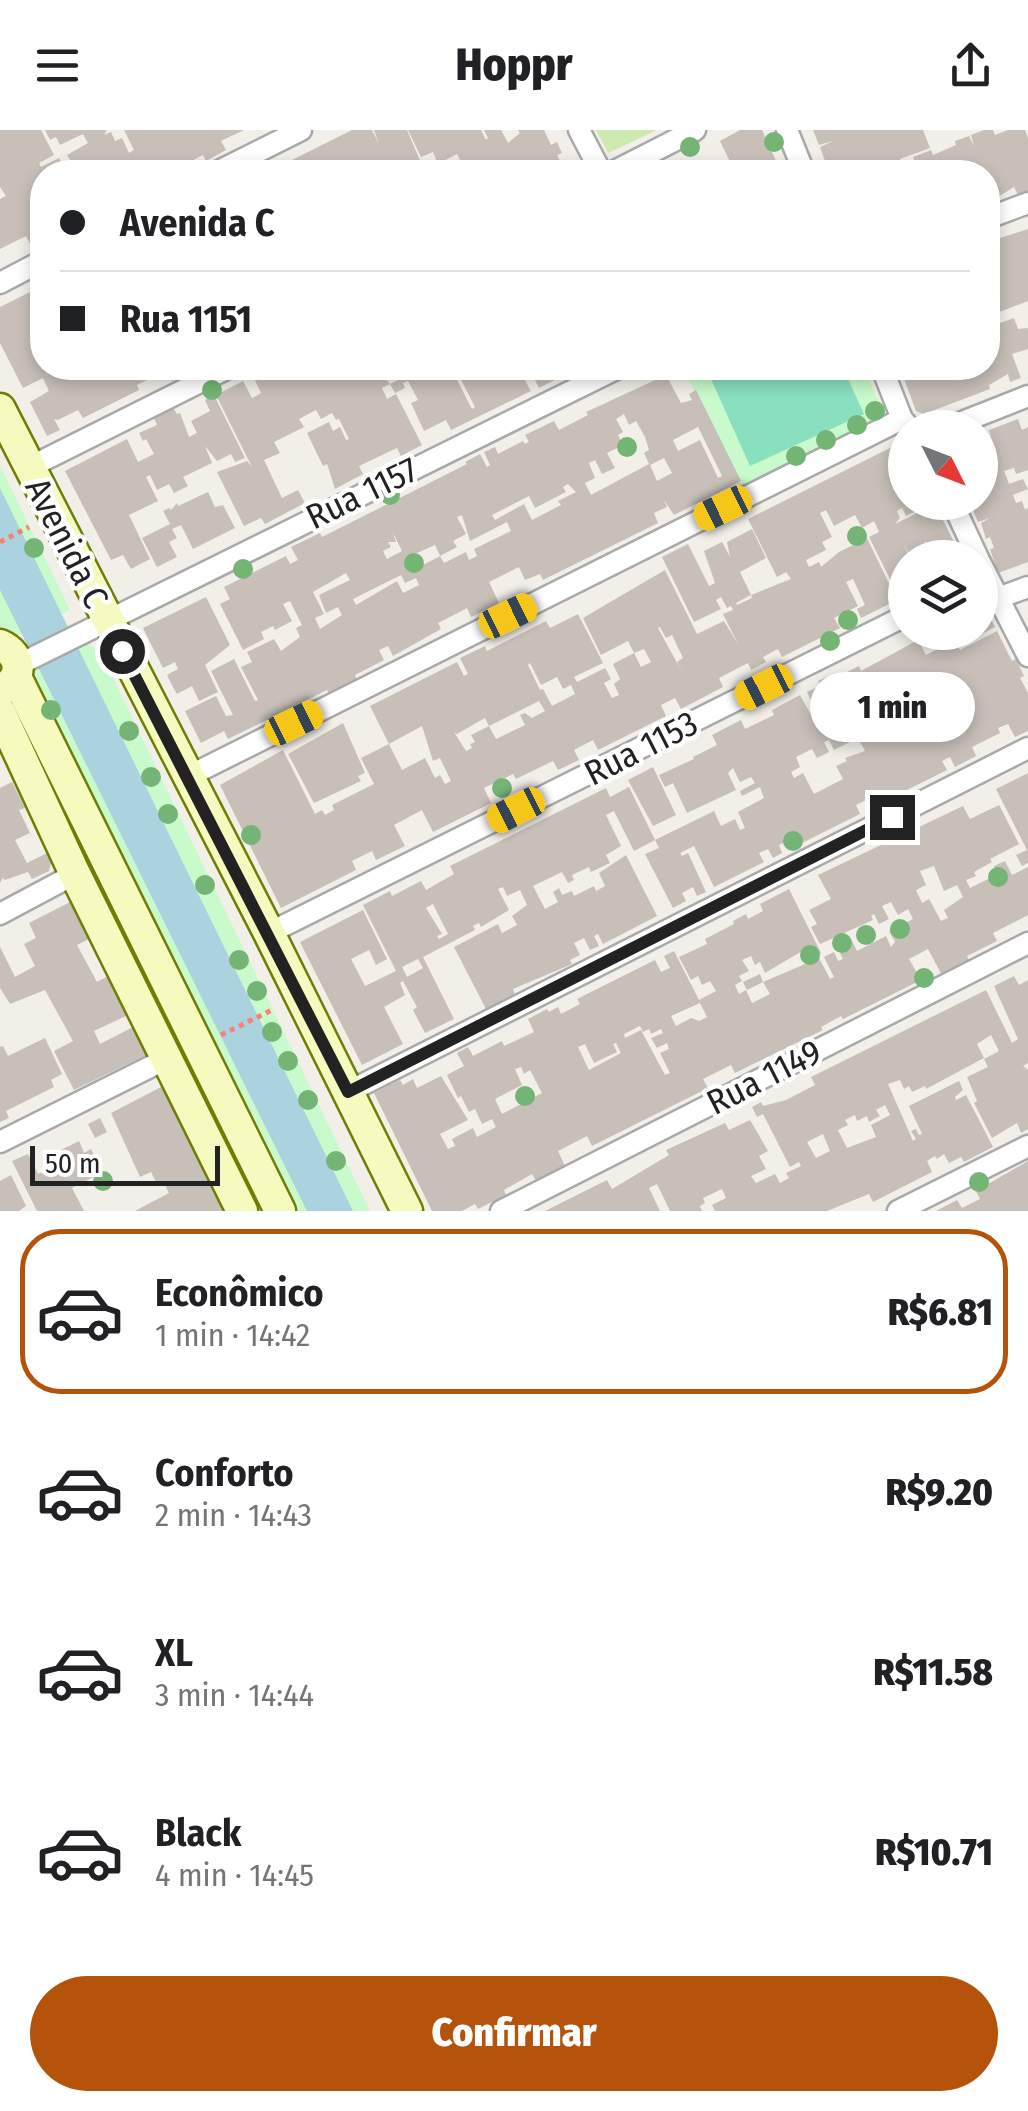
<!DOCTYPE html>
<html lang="pt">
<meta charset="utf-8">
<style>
body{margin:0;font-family:"Fira Sans Condensed",sans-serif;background:#f6f6f6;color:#202124;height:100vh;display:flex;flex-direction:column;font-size:38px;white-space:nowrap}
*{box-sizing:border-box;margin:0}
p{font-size:32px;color:#757577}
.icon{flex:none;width:55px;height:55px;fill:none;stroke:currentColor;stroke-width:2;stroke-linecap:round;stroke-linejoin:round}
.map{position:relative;height:1081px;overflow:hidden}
.details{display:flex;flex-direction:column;background:#fff;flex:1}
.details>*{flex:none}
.top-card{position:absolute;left:30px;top:30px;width:970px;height:220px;border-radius:40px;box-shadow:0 5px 15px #0003;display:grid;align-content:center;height:220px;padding:0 30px;background:#fff}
.needle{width:65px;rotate:132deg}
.fabs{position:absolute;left:888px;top:280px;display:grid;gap:20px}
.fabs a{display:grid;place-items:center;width:110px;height:110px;border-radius:50%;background:#fff;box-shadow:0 5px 15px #0003;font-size:50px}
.scale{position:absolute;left:30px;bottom:25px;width:190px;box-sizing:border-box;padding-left:10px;border:5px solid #222;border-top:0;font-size:28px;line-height:35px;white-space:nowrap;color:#222;-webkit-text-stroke:8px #fff;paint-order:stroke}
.end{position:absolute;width:45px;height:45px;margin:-22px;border:12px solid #222;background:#fff;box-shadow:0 0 0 5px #fff}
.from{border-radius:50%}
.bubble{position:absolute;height:70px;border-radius:35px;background:#fff;box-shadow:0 5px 15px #0003;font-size:32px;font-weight:800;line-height:70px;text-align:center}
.car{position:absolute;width:30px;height:60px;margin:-30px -15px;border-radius:12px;box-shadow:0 0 8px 2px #0007;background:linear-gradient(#f5c518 24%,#345 0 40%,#f5c518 0 76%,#345 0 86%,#f5c518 0)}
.top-card b{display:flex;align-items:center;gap:35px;height:95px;font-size:38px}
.top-card b+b{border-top:2px solid #e0e0e0}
.top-card i{width:25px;height:25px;background:#202124}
ul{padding:18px 0 0;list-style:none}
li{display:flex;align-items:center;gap:30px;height:165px;margin:0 20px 15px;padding:0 10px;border:5px solid transparent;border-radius:40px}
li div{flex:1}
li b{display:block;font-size:38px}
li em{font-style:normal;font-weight:800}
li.selected{border-color:#b45309}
li>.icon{width:90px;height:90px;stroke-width:1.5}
.primary-button{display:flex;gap:20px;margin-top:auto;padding:20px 30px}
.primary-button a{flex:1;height:115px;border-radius:60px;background:#b45309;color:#fff;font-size:40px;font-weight:800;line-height:115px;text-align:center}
header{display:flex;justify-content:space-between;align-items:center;height:130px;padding:0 30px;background:#fff;font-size:45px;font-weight:800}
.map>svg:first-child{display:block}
.grass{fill:#cdebb0}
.park{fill:#c8facc}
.pitch{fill:#88e0be}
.water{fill:#aad3df}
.building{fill:#c7bfb8;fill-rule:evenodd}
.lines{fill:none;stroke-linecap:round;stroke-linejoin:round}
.street-casing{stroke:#a9a9a9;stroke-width:25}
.secondary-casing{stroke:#707d05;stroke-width:35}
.path{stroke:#fa8072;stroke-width:5;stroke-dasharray:5 5;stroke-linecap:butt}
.street{stroke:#fff;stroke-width:20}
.secondary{stroke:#f7fabf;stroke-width:30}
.tree{fill:#74b475}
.route{stroke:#222;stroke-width:12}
.labels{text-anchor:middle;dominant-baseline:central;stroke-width:9;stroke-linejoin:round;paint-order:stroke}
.street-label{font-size:35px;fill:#222;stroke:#fff}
</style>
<header><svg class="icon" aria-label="menu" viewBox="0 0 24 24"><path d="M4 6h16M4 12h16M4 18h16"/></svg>Hoppr<svg class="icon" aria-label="share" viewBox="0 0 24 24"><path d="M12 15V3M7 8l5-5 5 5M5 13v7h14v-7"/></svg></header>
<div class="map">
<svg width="1028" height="1081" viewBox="0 0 1028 1081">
<rect width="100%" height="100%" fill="#f2efe9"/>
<!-- grass -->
<polygon class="grass" points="596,0 657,0 608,23"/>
<!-- park -->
<g class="park">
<polygon points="683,238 706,238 750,335 863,284 843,238 864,238 887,292 745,360"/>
<polygon points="0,335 70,480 16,506 0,510"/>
<polygon points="84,511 100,521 370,1081 288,1081 27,559 31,542"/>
</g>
<!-- pitch -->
<polygon class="pitch" points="706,238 843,238 864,284 750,336"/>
<!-- water -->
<polygon class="water" points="0,358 353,1081 307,1081 0,460"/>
<!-- building -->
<g class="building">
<polygon points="0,0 41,0 54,25 39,33 41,37 59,28 65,39 73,35 67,25 88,13 83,4 60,15 56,7 50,10 45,0 107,0 104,5 111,2 115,11 122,8 129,23 134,20 124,0 244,0 221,11 226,20 206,31 203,25 174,40 171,33 153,42 42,42 42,113 32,118 26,106 0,119 0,69 6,66 0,57"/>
<polygon points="352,0 372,0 379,14 374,0 407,0 422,35 408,42 394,42 389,35 374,42 268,42"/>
<polygon points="408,0 481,0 486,10 488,8 484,0 501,0 508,13 520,3 518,0 544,0 551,15 557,12 562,23 557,25 566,42 425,42 449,31 453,38 462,34 457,24 438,34 433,22 421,27"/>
<polygon points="740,0 762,0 781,42 735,42 720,11"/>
<polygon points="813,0 923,0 930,18 900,29 905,42 824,42 820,33 825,31 820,17 833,11 819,15"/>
<polygon points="984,0 993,0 995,5 1008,0 1025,0 1028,8 1028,62 1018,65 1014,57 990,72 988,42 919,42 913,27 931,20 933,25 956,15 955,11 969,6 974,16 971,5"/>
<polygon points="1028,99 1028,171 997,183 1000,193 1014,188 1018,199 1028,198 1028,219 1012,224 1021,248 1010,252 1008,244 989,255 990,259 924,284 916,281 900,238 988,238 988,112"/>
<polygon points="42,156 42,238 57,238 61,246 78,238 156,238 159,244 137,255 139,260 83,288 78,280 58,290 54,289 60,300 47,306 30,272 49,261 43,248 23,258 0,213 0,177"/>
<polygon points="165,238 198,238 172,251"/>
<polygon points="270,238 302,238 306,247 313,244 310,238 377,238 390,254 382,258 387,269 396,264 422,315 401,326 397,318 359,336 363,344 335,359 327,334 323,336 307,303 329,292 333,301 340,297 346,310 349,309 339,289 336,290 332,283 321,289 316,280 299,289 304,297 274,312 280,323 264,330 282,368 298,360 305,373 265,394 261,388 244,396 217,342 247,331 252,337 216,265 243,251 252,268 261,263 253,246"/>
<polygon points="394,238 401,238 405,247 420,239 451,238 472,279 475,277 455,238 518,238 531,261 451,300 446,290 424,301 411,273 418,270 408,251 403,253 405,258 395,263 390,254 400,249"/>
<polygon points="529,238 578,238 539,258"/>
<path d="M666 245 681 273 692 270 689 264 696 260 741 351 674 385 664 370 667 377 654 383 658 393 543 450 540 444 525 450 519 437 489 452 499 473 471 487 467 478 448 488 438 493 441 499 393 526 388 516 379 520 384 530 355 545 357 550 329 564 327 560 228 609 224 601 201 613 185 581 216 566 226 586 233 585 211 541 234 529 255 571 258 570 241 537 252 532 247 522 274 509 281 521 300 507 296 498 302 495 290 471 283 474 292 491 275 500 273 496 261 502 264 509 243 520 220 474 230 469 224 457 286 426 290 434 298 430 291 417 320 403 322 407 467 334 465 332 480 324 487 337 490 335 484 322 495 317 498 324 523 311 525 314 529 312 525 305 554 291 559 300 588 285 586 282ZM624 284 629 295 636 291 645 307 649 320 644 323 649 334 591 365 585 353 595 348 589 333 595 330 602 344 615 338 607 323 623 315 618 305 623 302 616 289ZM698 297 722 346 718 348 700 310 678 321 673 310ZM664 328 672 343 657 351 650 335ZM568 354 576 362 558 371 561 375 532 390 524 374 495 390 492 385 529 366 535 378 566 362 563 357ZM462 385 470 411 507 392 511 401 474 419 477 426 469 430 466 422 444 433 440 426 421 436 415 424 435 415 440 426 457 417 453 411 466 404 457 387ZM392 401 402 421 387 429 383 421 391 417 388 412H396ZM346 443 350 450 319 465 326 483 338 477 342 485 320 499 315 488 324 484 313 462ZM401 445 405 453 416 448 419 455 403 463 397 451 356 475 353 469Z"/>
<polygon points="214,265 245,328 235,332 231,324 217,331 205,316 212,333 183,347 188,356 174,363 169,354 157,360 150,345 146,347 158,371 129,385 150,429 131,439 123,425 111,430 65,341 127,309 138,332 154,324 146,309 143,311 139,303 157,295 153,286 173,277 177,284 180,283 189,307 197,303 191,291 210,281 205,270"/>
<polygon points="1018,289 1022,300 1028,297 1028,340 1016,344 1014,338 1004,341 1009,354 1023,349 1028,359 1013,365 1016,373 1022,371 1025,380 1028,378 1028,432 998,443 990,419 994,418 990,407 986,409 981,393 990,388 978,392 973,380 968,382 964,372 980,372 980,312 991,307 989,300"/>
<path d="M904 311 905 372H934L906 386 902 378 897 381 900 388 895 394 935 374 962 428H912L904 415 910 428H905V444L891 451 869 407 879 402 874 391 862 398 855 385 834 396 826 380 820 383 832 407 822 412 826 420 806 430 809 437 819 432 821 437 839 422 867 408 897 470 861 488 857 479 865 475 853 449 846 452 858 476 834 488 840 498 782 527 778 519 763 527 766 532 751 540 748 533 719 548 723 557 681 579 675 568 661 575 666 586 598 620 593 610 574 620 579 630 558 640 553 631 516 649 513 644 484 658 491 673 433 702 422 680 394 695 405 716 376 730 372 721 352 731 356 740 281 778 220 655 283 620 315 684 322 680 325 685 334 680 332 675 374 654 361 628 389 614 370 576 457 532 464 546 468 544 460 528 485 516 487 521 546 491 550 498 578 484 603 533 574 547 577 552 605 538 611 549 604 553 612 568 619 565 614 554 620 549 613 534 634 523 641 537 651 532 644 519 634 523 628 511 601 525 583 488 665 440 697 504 724 491 738 514 723 484 733 480 731 476 727 478 721 467 716 470 721 479 694 492 662 427 688 414 709 456 715 453 704 421 722 412 730 427 727 412 752 399 766 428 740 442 751 465 736 473 737 475 752 468 751 465 791 449 786 442 777 447 748 389ZM660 497 666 508 672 505 683 528 677 532 683 544 658 498ZM530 533 541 555 557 547 563 559 571 555 575 564 552 576 543 559 540 560 528 535ZM539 571 545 581 532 588 525 583 520 585 525 595 496 609 489 596 471 605 475 612 470 614 472 618 466 621 454 602 457 604 485 588 489 596ZM422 596 433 631 440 628 451 651 445 654 440 645 435 648 425 628 402 640 389 614Z"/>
<polygon points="208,362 215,377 223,375 235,398 193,419 181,395 172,399 177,408 169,412 177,427 157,437 142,408 170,394 163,381 169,378 171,380 177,373 178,376"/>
<polygon points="206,467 230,515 205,535 218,562 199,571 192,556 177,564 174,559 167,545 178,539 175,532 163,538 143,498"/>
<path d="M980 468 995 497 958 516 960 520 997 501 1012 531 1016 529 1024 546 1020 548 1028 563V601L1015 607 1008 594 998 598 1000 603 972 617 976 626 955 637 950 627 942 631 947 640 889 669 885 661 856 675 860 684 802 713 798 705 779 715 782 723 773 728 768 719 759 723 764 732 714 757 694 716 680 723 682 726 688 723 706 762 697 766 693 757 682 763 686 771 673 778 645 724 659 718 655 710 714 681 721 696 735 689 740 700 745 698 738 682 764 668 760 657 742 666 740 661 755 653 751 647 740 652 733 638 728 643 736 660 687 683 673 653 665 657 659 645 694 629 693 627 717 615 712 605 741 590 745 599 774 585 772 580 800 565 810 583 816 580 807 562 820 556 818 551 827 547 829 551 859 536 861 541 918 510 926 525 955 510 952 502H980ZM903 553 911 569 932 558 936 567 945 564 887 593 889 597 870 607 868 603 858 608 865 621 845 628 847 631 836 636 843 649 814 664 803 643 794 648 791 642 800 637 796 627 812 619 817 628 829 622 824 612 829 610 834 620 854 610 851 604 855 602 853 598 908 568Z"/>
<polygon points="343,593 365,643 358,646 361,651 314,673 288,624"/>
<polygon points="653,637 676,685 653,696 628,650"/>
<polygon points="1028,643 1028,733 1022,736 1016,725 1027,720 996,659"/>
<polygon points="12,652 25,678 19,680 30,703 15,710 27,733 47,723 51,733 49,741 32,749 28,742 5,750 3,748 0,753 0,658"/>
<path d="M629 657 655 710 634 721 614 681 606 685 621 716 606 725 610 733 591 742 589 737 572 745 574 750 568 753 562 742 533 756 545 779 558 772 553 762 559 758 562 765 572 761 574 766 594 756 596 761 605 756 599 743 626 725 657 786 603 814 598 804 594 806 599 816 590 820 584 808 574 813 580 825 570 830 572 834 513 859 515 865 486 879 454 817 498 794 502 803 517 795 512 786 527 775 520 760 507 766 503 757 498 759 509 780 481 797 479 793 473 796 475 800 423 827 454 889 425 903 413 880 417 877 403 851 400 853 405 865 384 877 403 914 362 935 300 812 363 780 387 829 376 835 369 820 351 829 365 856 396 841 363 775 390 761 392 766 421 751 426 760 454 744 450 736 606 658 610 667ZM433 774 448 804 439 809 437 806 442 804 426 778ZM418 829 423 838 407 847 402 837Z"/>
<path d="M999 675 1019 714 990 729 992 732 974 742 976 746 966 750 970 758 998 744 994 736 1005 731 1012 745 1028 737V785L993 803 997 811 967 826 971 835 944 849 928 819 909 829 921 850 843 889 841 886 821 897 823 900 735 943 731 935 703 949 708 958 592 1016 587 1006 558 1021 565 1036 536 1051 532 1044 504 1060 506 1065 478 1079 475 1074 462 1081H432L374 963 400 950 403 955 413 949 417 958 441 946 468 990 440 1004 448 1019 455 1016 452 1009 473 998 477 1007 496 997 492 989 482 994 475 979 469 982 461 966 458 968 447 945 464 936 457 923 468 917 473 926 502 911 504 916 534 902 528 889 547 879 549 882 558 877 561 884 580 874 577 869 655 830 661 842 670 838 664 826 674 821 699 870 716 861 710 851 702 855 698 846 691 850 679 827 707 814 705 809 734 794 733 791 746 784 748 789 763 781 760 774 789 759 821 823 811 828 809 817 765 843 760 832 755 835 751 826 742 830 749 841 739 846 742 851 735 855 739 864 746 860 752 873 770 864 763 852 747 860 743 852 760 844 763 852 819 828 830 849 834 847 824 827 834 822 838 831 843 829 840 823 848 818 845 814 852 811 857 821 886 806 891 817 895 812 889 801 913 789 908 779 898 785 891 772 882 776 889 789 879 794 874 784 871 786 873 790 820 814 811 797 817 794 809 780 831 769 818 745 963 676 970 689ZM934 736 944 761 957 755 963 767 944 780 948 788 941 791 929 769 922 773 916 760 926 755 920 741ZM700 873 707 887 699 891 691 888 676 896 671 886ZM640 896 643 902 649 899 651 904 661 899 663 903 651 908 657 918 667 913 669 919 660 923 670 943 665 945 641 900 625 908 624 904ZM616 913 621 923 589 940 578 917 585 914 594 933 617 922 613 914ZM521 937 524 944 530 940 542 963 502 984 495 969 522 955 515 939Z"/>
<polygon points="70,772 89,809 77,815 97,852 108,846 128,885 94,901 100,914 137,895 152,922 74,960 54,921 73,911 45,860 10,874 0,858 0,817 15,847 35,836 24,814 36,808 29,793"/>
<path d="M1014 846 1019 855 1028 850V933L1023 936 1028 940V999L1021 1003 1017 993 992 1008 974 973 977 971 967 947 988 937 984 929 999 921 991 905 977 914 984 928 926 959 925 956 912 962 909 956 904 959 900 950 888 954 913 1011 916 1009 911 1001 916 999 919 1005 922 1004 909 976 959 951 963 960 955 967 956 970 966 965 993 1017 964 1032 961 1027 949 1033 944 1024 937 1029 935 1026 927 1031 932 1042 873 1072 869 1064 827 1081H715L712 1075 726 1068 722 1059 703 1068 705 1073 700 1076 702 1081H670L657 1054 649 1058 660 1081H545L607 1050 612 1059 669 1025 666 1020 725 993 729 1000 750 990 768 1021 759 1026 766 1039 751 1046 756 1053 775 1044 780 1053 789 1048 786 1043 801 1036 799 1032 790 1037 763 984 757 987 752 977 761 972 763 976 786 970 815 955 811 947 986 860 1012 913 1018 909 994 856ZM885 975 890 985 871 995 876 1007 847 1018 838 1000 848 995 845 990 855 985 857 991 867 986 869 992 880 986 876 980ZM823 1004 830 1021 816 1028 807 1012Z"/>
<polygon points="45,908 62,944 51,950 54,957 6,981 9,988 0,992 0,917 3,916 8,926"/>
<polygon points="163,956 225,1081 135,1081 169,1063 163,1051 157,1054 151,1042 140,1047 111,983"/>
<polygon points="100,988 107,1002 95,1008 88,994"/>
<polygon points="79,1011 84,1023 91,1019 103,1042 72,1058 84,1081 37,1081 12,1031 28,1024 38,1044 60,1034 55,1023"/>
<polygon points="1028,1031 1028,1081 936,1081 957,1070 962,1078 980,1069 976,1061"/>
<polygon points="11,1045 26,1076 19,1081 0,1081 0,1051"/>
</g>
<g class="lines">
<!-- street casing -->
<g class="street-casing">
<g id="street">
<polyline points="579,0 601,42"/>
<polyline points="787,0 804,42"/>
<polyline points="217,42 301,0"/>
<polyline points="613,42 695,0"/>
<polyline points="988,88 1028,73"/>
<polyline points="0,153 42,131"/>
<polyline points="882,238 902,289 910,298"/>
<polyline points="947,298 1028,266"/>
<polyline points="28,338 228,238"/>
<polyline points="952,372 978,428"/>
<polyline points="980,432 1028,526"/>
<polyline points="1001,467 1028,457"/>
<polyline points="18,535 618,238"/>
<polyline points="187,647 902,289"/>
<polyline points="0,784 75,744"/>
<polyline points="269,803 905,486"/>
<polyline points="348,962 1028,618"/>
<polyline points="0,1012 168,928"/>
<polyline points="501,1081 1028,813"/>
<polyline points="898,1081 1028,1016"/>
</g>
</g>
<!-- secondary casing -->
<g class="secondary-casing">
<g id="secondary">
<polyline points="0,279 269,803 407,1081"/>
<path d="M0 515C22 525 24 547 3 559"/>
<polyline points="16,547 280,1081"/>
<polyline points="0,582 75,744 242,1081"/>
</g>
</g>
<!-- path -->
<g class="path">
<polyline points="0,412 29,397"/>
<polyline points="221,905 272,880"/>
</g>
<!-- street -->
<use href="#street" class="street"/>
<!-- secondary -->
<use href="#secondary" class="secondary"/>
</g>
<!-- trees -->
<g class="tree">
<circle cx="774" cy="12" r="10"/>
<circle cx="690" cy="17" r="10"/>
<circle cx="212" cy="260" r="10"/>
<circle cx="875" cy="281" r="10"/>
<circle cx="857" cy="295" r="10"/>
<circle cx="826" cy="310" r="10"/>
<circle cx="627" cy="317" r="10"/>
<circle cx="796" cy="326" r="10"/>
<circle cx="390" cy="365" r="10"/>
<circle cx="857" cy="406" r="10"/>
<circle cx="34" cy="418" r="10"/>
<circle cx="414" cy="433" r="10"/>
<circle cx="243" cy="439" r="10"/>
<circle cx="848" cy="490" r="10"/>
<circle cx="830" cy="511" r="10"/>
<circle cx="51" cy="580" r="10"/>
<circle cx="129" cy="601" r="10"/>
<circle cx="151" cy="647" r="10"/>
<circle cx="502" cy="658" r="10"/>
<circle cx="168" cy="684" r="10"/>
<circle cx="251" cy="705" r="10"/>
<circle cx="793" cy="711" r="10"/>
<circle cx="998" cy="747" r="10"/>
<circle cx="205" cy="755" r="10"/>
<circle cx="900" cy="799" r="10"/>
<circle cx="866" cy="805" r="10"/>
<circle cx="842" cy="813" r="10"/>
<circle cx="810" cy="825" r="10"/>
<circle cx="239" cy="830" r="10"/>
<circle cx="924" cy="848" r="10"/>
<circle cx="257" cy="861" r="10"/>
<circle cx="272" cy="902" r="10"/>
<circle cx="288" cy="931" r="10"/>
<circle cx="525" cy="966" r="10"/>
<circle cx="308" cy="970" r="10"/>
<circle cx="336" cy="1031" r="10"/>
<circle cx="103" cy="1051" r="10"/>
<circle cx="979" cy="1052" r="10"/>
</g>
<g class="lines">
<!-- route -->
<polyline class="route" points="122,521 348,962 892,687"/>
</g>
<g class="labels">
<!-- street labels -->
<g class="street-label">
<text transform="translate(362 363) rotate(-26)">Rua 1157</text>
<text transform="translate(67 413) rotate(63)">Avenida C</text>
<text transform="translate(641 618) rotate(-27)">Rua 1153</text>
<text transform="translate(764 947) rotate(-27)">Rua 1149</text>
</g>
</g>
</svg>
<div class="fabs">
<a><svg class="needle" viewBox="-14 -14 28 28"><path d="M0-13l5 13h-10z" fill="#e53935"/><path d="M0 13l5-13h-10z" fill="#757577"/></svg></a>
<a><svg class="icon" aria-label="layers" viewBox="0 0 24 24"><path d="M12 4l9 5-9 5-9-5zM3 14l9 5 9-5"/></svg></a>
</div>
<div class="scale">50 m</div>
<i class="end from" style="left:122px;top:521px"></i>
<i class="end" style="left:892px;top:687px"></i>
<div class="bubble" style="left:810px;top:542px;width:165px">1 min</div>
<i class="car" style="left:723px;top:378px;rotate:244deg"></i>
<i class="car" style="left:508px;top:486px;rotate:64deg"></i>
<i class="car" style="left:764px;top:557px;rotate:243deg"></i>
<i class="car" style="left:294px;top:593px;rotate:64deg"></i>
<i class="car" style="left:516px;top:680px;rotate:243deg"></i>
<div class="top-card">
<b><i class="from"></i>Avenida C</b>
<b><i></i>Rua 1151</b>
</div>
</div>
<section class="details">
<ul>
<li class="selected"><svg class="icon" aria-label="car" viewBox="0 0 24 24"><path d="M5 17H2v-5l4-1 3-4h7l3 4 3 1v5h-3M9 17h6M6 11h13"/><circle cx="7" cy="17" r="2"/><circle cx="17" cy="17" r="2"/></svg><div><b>Econômico</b><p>1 min · 14:42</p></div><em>R$6.81</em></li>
<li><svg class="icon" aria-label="car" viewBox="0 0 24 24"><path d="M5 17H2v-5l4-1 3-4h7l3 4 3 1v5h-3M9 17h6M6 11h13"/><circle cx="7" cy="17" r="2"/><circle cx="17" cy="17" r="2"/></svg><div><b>Conforto</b><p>2 min · 14:43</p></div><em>R$9.20</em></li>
<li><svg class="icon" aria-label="car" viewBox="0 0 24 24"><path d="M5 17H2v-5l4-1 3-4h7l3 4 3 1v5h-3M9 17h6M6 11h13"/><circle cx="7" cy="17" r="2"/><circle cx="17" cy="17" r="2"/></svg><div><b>XL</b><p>3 min · 14:44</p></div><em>R$11.58</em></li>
<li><svg class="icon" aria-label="car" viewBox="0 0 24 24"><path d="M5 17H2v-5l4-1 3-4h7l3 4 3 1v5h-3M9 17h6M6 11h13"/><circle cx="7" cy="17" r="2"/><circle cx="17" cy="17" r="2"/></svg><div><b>Black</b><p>4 min · 14:45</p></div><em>R$10.71</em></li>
</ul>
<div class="primary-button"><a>Confirmar</a></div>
</section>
